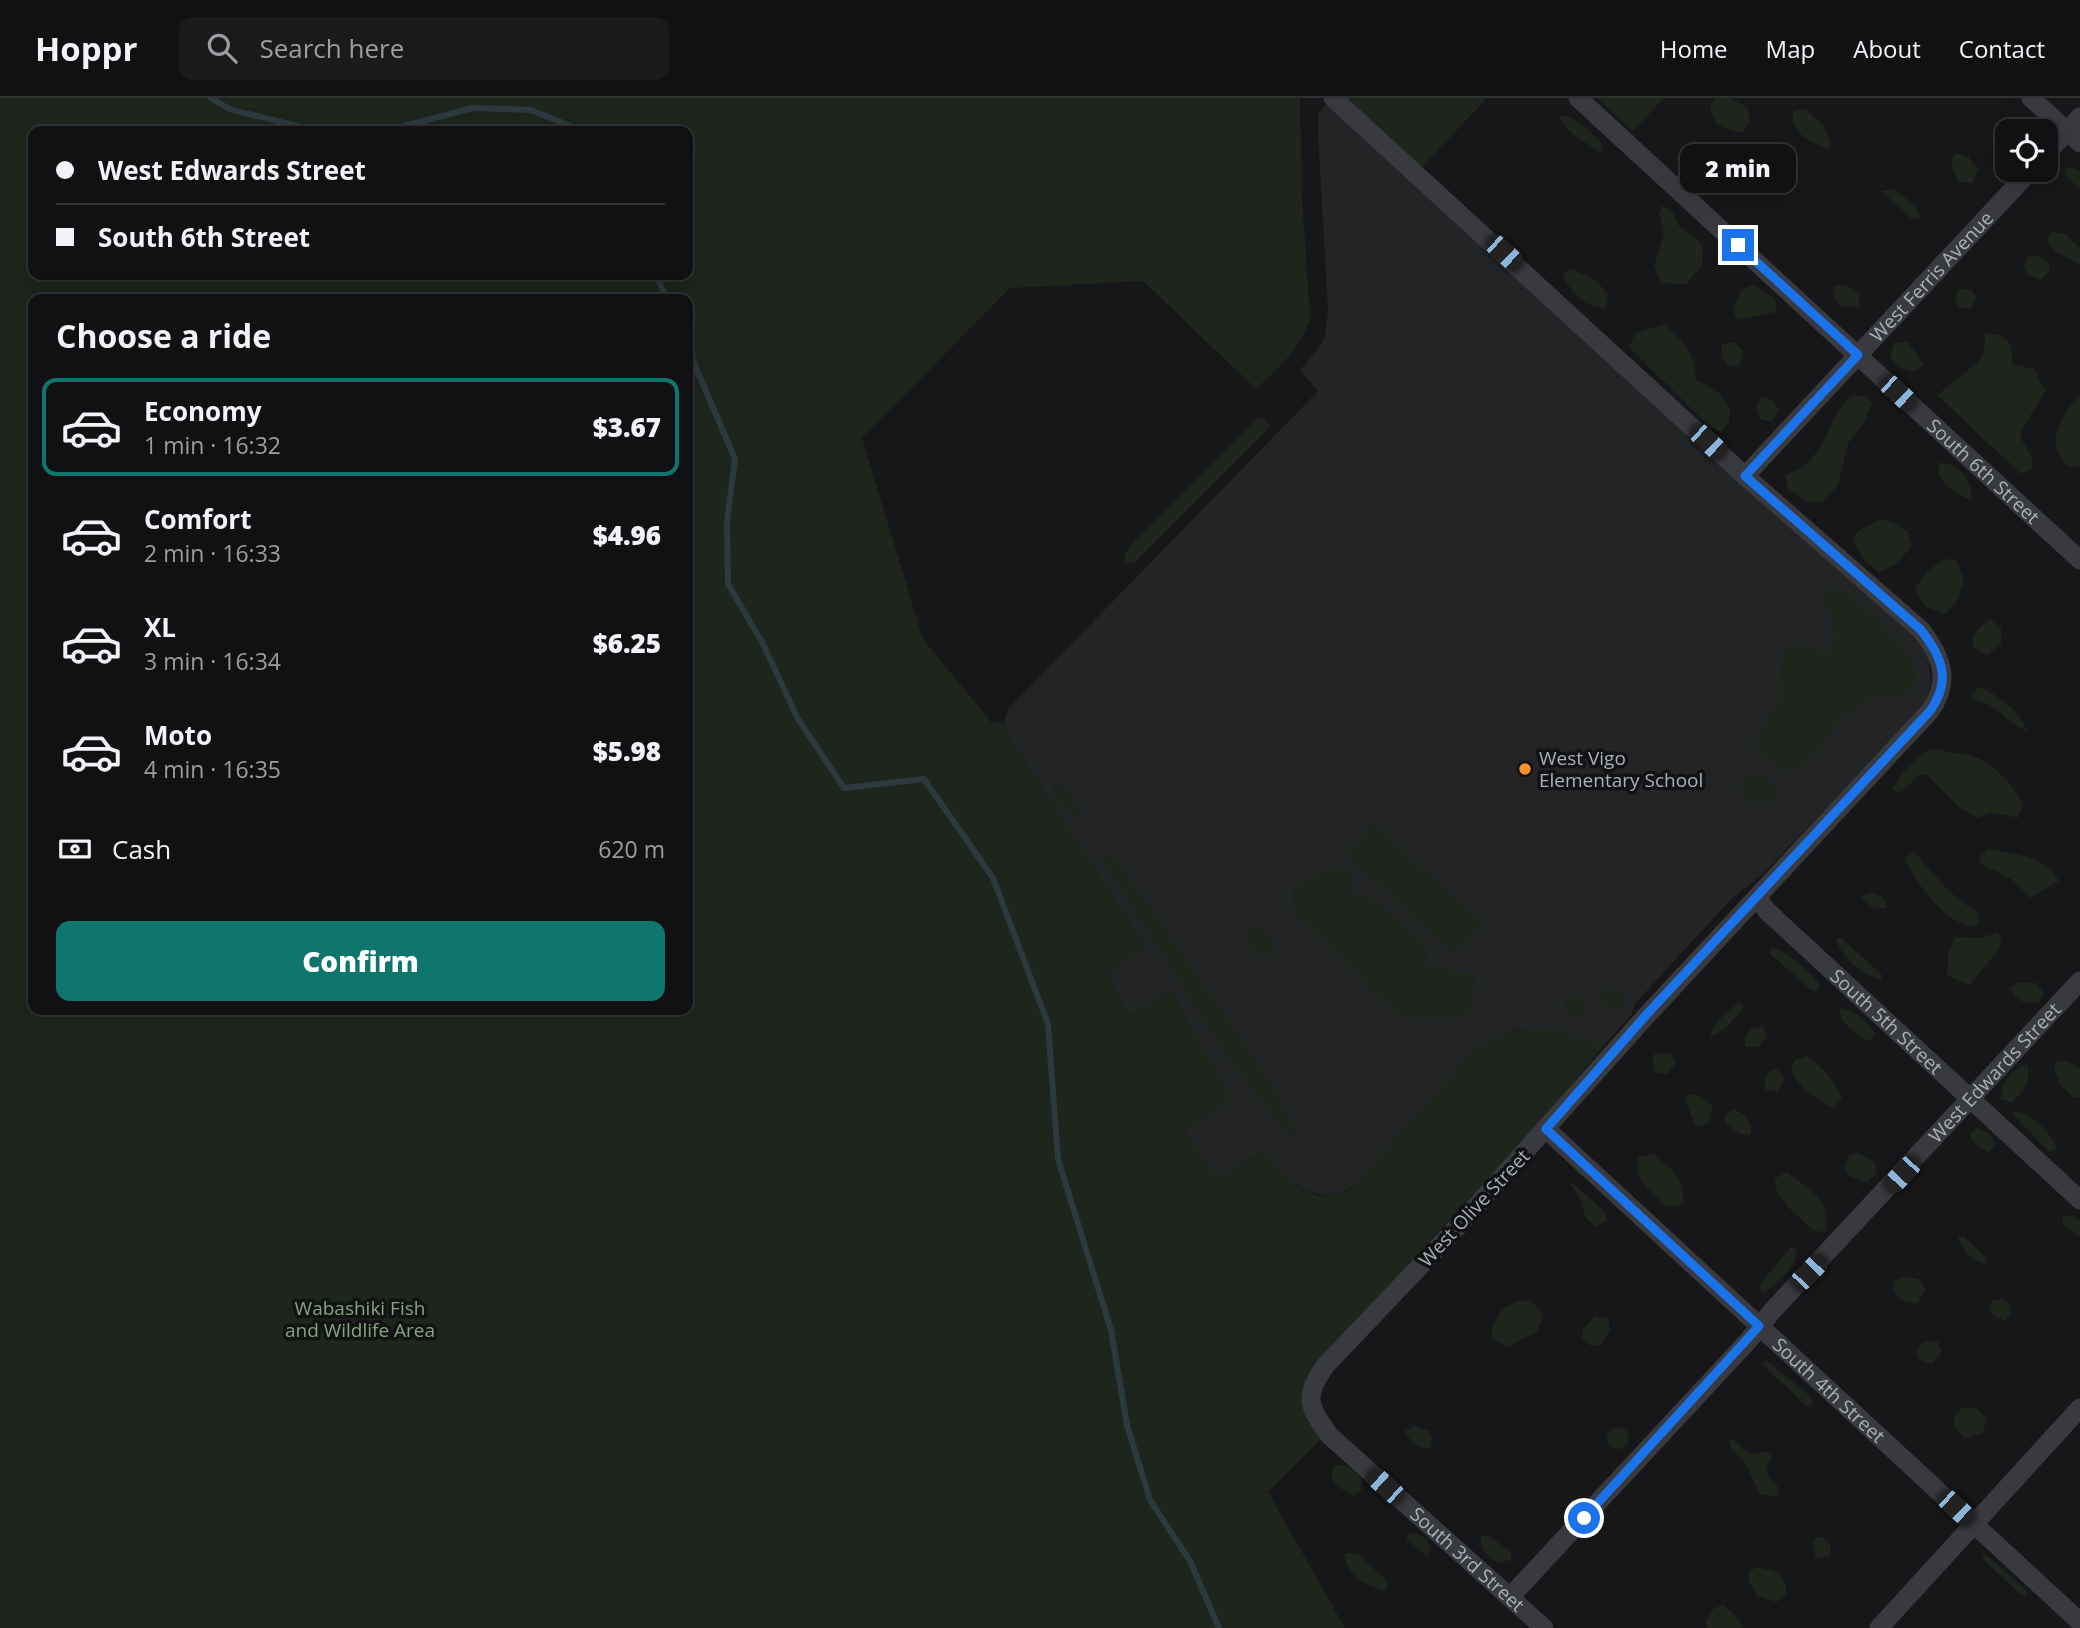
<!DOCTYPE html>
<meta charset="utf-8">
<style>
body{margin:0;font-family:"Open Sans",sans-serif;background:#1a1a1c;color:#f1f3f6;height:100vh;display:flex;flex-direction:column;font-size:26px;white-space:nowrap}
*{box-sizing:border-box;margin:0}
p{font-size:23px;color:#9c9da0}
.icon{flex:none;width:38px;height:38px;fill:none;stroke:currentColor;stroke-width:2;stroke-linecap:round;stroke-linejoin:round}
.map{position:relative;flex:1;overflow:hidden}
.panel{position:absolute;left:28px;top:196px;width:665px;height:721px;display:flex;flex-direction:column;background:#111113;border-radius:14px;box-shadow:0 7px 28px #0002,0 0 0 2px #303133}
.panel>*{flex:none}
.banner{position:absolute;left:28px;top:28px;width:665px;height:154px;border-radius:14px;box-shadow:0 7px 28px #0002,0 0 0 2px #303133;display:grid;align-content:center;height:154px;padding:0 28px;background:#111113}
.buttons{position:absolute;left:1995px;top:21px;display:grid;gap:14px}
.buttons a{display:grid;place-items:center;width:63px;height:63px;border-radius:14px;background:#111113;box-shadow:0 7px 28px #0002,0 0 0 2px #303133;font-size:35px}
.end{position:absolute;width:32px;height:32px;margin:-16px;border:9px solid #1a73e8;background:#fff;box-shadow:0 0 0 4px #fff}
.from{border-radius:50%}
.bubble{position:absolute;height:49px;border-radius:14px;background:#111113;box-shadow:0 7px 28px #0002,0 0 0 2px #303133;font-size:23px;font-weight:800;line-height:49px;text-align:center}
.car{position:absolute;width:21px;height:42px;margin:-21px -10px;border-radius:9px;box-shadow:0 0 5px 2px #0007;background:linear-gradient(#222 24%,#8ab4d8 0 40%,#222 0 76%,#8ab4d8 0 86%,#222 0)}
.banner b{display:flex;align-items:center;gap:24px;height:66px;font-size:26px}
.banner b+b{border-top:2px solid #303133}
.banner i{width:18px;height:18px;background:#f1f3f6}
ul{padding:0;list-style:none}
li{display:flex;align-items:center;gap:21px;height:98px;margin:0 14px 10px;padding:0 14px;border:4px solid transparent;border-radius:14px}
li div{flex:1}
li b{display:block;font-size:26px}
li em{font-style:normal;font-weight:800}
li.selected{border-color:#0f766e}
li>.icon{width:63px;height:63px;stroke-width:1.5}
h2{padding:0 28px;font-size:32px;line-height:84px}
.pay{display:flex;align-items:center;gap:18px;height:77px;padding:0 28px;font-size:26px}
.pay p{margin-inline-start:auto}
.primary-button{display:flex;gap:14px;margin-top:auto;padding:14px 28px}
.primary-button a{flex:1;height:80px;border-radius:14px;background:#0f766e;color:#fff;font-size:28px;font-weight:800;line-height:80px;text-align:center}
header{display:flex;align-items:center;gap:42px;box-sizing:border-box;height:98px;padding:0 35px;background:#111113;border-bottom:2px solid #303133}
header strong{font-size:33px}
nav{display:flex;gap:38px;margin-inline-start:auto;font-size:24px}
.search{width:490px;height:63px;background:#1a1a1c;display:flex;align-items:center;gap:18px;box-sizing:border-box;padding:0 24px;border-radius:14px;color:#9c9da0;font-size:26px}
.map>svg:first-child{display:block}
.built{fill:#232426}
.green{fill:#1d251d;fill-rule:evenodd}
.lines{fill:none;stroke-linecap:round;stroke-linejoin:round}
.stream{stroke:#2c393e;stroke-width:6}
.minor{stroke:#383a3f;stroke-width:19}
.route{stroke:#1a73e8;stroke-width:9}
.poi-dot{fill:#fd922b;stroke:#121214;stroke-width:2.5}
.labels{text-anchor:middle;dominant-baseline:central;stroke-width:7;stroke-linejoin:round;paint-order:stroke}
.street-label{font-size:19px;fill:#a8b1ba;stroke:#121214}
.poi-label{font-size:19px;fill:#a8b1ba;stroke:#121214;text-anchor:start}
.park-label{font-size:19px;fill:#83a67e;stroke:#121214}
</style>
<header>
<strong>Hoppr</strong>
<div class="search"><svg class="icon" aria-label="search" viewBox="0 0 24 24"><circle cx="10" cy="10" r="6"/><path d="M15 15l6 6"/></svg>Search here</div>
<nav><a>Home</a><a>Map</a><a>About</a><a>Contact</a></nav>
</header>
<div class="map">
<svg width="2080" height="1530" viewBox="0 0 2080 1530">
<rect width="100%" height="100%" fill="#171719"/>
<!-- built -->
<polygon class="built" points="1325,8 1330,8 1913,535 1928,560 1931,585 1927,600 1920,612 1763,776 1731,801 1634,907 1632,916 1606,945 1591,945 1560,933 1536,930 1513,932 1476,951 1356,1086 1339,1097 1326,1098 1308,1093 1290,1083 1277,1071 1263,1052 1217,1081 1184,1033 1231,1001 1171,893 1130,917 1106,875 1145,849 1006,634 1004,625 1008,611 1318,293 1300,272 1321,247 1325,238 1328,214 1319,53 1318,16"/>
<!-- green -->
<g class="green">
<path d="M0 0H1300L1302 100 1310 219C1301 252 1280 268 1256 291L1143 183 1010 190 862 340 923 541 992 625H1004L1006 634 1145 849 1106 876 1130 917 1171 893 1232 1001 1184 1033 1217 1081 1263 1052C1279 1074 1305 1104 1337 1097 1343 1096 1350 1090 1356 1086L1476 951C1501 934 1528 925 1559 932 1577 937 1586 945 1606 945L1546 1018 1321 1260C1294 1292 1296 1309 1322 1340L1268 1394 1345 1530H0ZM33 33H688V177H33ZM33 201H688V912H33Z"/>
<polygon points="1347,0 1487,0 1422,69"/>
<polygon points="1597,0 1664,0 1633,33"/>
<path d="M1716 0H1731L1748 10 1750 25 1742 35C1722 30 1713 29 1710 7Z"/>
<polygon points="1805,11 1823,27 1831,44 1828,52 1802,38 1792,24 1794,13"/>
<path d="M1561 17C1578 21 1591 33 1603 47L1602 56 1571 35 1559 20Z"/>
<polygon points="1956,55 1968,59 1979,71 1973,85 1959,84 1952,71 1951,61"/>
<polygon points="2072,70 2080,73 2080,91 2066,78 2065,71"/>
<polygon points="1894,91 1916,109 1920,119 1912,121 1881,93"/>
<polygon points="1662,108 1672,112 1677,126 1703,147 1702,167 1686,186 1661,185 1654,168 1664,136 1659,116"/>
<polygon points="2051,134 2065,136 2080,151 2080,167 2055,153 2046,142"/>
<polygon points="2029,157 2038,158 2050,165 2049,174 2041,182 2027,176 2024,168"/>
<path d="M1570 170 1597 183 1608 197 1606 210C1584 210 1572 196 1563 177Z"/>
<polygon points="1754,187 1775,201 1776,214 1737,222 1733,211 1742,191"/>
<polygon points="1835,187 1848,188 1860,196 1859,209 1841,208 1833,198"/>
<polygon points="1958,191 1972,192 1977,200 1971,211 1958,209 1955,200"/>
<path d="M1664 226C1685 244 1693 253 1697 282L1719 295 1730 311 1729 324 1721 334 1710 329 1629 249 1635 235Z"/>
<path d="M1985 236C2008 235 2014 246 2012 266L2034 271 2045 293C2038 310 2024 322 2020 339L2032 359V371L2021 376 1937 297 1978 264 1984 254Z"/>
<polygon points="1733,244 1743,252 1740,267 1728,268 1721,259 1722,246"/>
<polygon points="1908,244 1924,267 1914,274 1898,269 1890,258 1894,245"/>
<path d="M2080 297V369L2067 368C2064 363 2060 358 2058 353 2050 334 2067 309 2080 297Z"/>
<path d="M1851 298H1864L1872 305 1864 325 1848 345 1838 387 1823 403H1806L1787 390 1786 377C1792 374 1800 371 1805 367 1828 348 1829 317 1851 298Z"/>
<polygon points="1764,299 1772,302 1779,311 1772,324 1760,321 1756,310 1760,300"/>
<polygon points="1260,320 1265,321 1269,328 1265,334 1134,465 1123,466 1125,455 1138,439 1252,325"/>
<path d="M1939 365C1961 365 1971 381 1972 402 1955 396 1936 385 1939 365Z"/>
<polygon points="1881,421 1894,424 1908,434 1912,448 1896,466 1880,475 1863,461 1853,443 1858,433"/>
<path d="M1946 461 1956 462 1964 482 1958 502 1945 516 1925 508 1915 491C1922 478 1933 467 1946 461Z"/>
<polygon points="1835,488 1853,499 1875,518 1911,560 1917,580 1908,595 1894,598 1872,599 1841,620 1816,656 1789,675 1758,655 1754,645 1778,604 1783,550 1804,548 1826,556 1835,539 1831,518 1823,500"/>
<path d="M1990 521 2001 530V546L1987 557 1973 549C1972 534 1979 529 1990 521Z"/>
<path d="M1979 589C1994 593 2023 617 2027 633 2011 628 2003 614 1989 607 1981 603 1978 605 1970 598Z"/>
<path d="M1936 651C1947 655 1958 655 1969 657 1992 663 2013 686 2023 706L2018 720 1990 714 1978 720 1961 711 1927 677 1918 678 1900 695 1892 692 1901 676 1923 654Z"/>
<polygon points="1753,676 1768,680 1778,692 1771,704 1750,706 1741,695 1742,684"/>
<path d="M1051 684C1069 687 1076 701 1080 717L1073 719C1062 709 1052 699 1051 684Z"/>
<polygon points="1374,725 1484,827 1455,857 1345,756"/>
<path d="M1988 751C2014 756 2045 757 2059 783L2030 800 2011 781 1980 765 1979 759Z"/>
<path d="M1913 753C1933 774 1951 800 1978 814L1979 826 1970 829C1939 818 1920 790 1905 761Z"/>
<polygon points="1106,754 1118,763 1264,974 1295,1028 1296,1038 1287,1036 1227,959 1100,758"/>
<polygon points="1337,767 1353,775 1350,794 1374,801 1427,848 1428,868 1476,877 1472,914 1432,923 1400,916 1374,895 1334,852 1291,813 1294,789"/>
<path d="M1871 795 1884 800 1887 809C1876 812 1867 808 1861 798Z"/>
<polygon points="1252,830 1263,832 1274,844 1274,854 1263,861 1250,851 1248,837"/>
<polygon points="1997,835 2002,840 1998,853 1969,887 1947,877 1948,857 1955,839 1979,840"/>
<path d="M1836 840H1841L1882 877 1881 882C1864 878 1839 858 1836 840Z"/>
<path d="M1771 850C1790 853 1808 873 1820 887L1818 893H1812L1770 856Z"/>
<path d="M2018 884 2036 885 2044 895 2038 905C2024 905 2015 904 2011 890Z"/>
<polygon points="1606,888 1617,890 1626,902 1621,912 1605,908 1598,898"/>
<circle cx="1575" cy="907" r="11"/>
<path d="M1738 905 1744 908C1735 920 1725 934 1710 939 1714 923 1726 915 1738 905Z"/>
<path d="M1839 910C1854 912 1867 922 1875 935L1869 944C1857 936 1839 926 1839 910Z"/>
<polygon points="1764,928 1766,939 1758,949 1745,949 1745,940 1752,930"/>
<polygon points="1655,955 1671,956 1676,964 1668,976 1654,974 1652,963"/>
<path d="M1807 958C1825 972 1833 980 1842 1000L1833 1010C1814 1000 1800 991 1791 971L1795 962Z"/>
<polygon points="2067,962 2080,971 2080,999 2074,1000 2059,985 2054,970 2057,963"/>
<path d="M2027 966C2031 982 2025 993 2012 1004L2000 1001C2002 984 2011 971 2027 966Z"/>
<polygon points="1772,971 1778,972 1785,981 1777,994 1764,991 1765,980"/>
<polygon points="1688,997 1699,997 1713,1008 1708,1026 1695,1028 1685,1001"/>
<polygon points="1734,1011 1745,1017 1752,1029 1750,1038 1734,1033 1726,1025 1725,1017"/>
<path d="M2015 1013C2031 1015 2053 1036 2057 1051L2050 1054 2013 1017Z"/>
<path d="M1978 1030 1990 1036 1995 1045 1990 1055C1981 1050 1973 1047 1970 1036Z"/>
<polygon points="1857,1055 1875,1064 1877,1075 1868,1084 1849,1078 1844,1068 1850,1056"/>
<path d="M1653 1056C1673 1072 1684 1079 1684 1106L1666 1108C1650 1092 1633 1083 1638 1059Z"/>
<path d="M1787 1074C1810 1092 1833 1102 1825 1134L1814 1133 1788 1109 1777 1093 1774 1081Z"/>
<polygon points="1570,1085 1575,1087 1605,1114 1607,1123 1596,1129 1585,1118 1580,1100"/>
<polygon points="2072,1117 2080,1123 2080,1139 2063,1127 2062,1119"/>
<path d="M1964 1138 1985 1158 1987 1166C1972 1164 1962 1153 1958 1139Z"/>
<path d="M1792 1148 1797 1153C1795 1171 1778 1186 1762 1196L1760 1186Z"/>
<polygon points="1906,1178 1919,1181 1926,1192 1917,1206 1901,1202 1893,1191 1894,1183"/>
<polygon points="2001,1201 2010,1206 2011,1216 2005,1223 1992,1217 1989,1210 1993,1202"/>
<path d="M1530 1202 1543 1216 1537 1234 1507 1249 1491 1240C1494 1215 1505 1203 1530 1202Z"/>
<polygon points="1595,1218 1608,1220 1610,1231 1602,1246 1591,1248 1582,1240 1583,1231"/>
<polygon points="1925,1243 1938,1244 1942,1254 1932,1266 1919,1262 1916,1253"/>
<polygon points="1766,1262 1809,1297 1813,1304 1811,1309 1806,1308 1763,1267"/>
<polygon points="1962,1310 1977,1310 1987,1321 1983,1335 1965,1341 1954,1329 1954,1319"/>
<polygon points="1414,1328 1429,1333 1432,1342 1431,1350 1423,1351 1411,1343 1404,1333"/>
<circle cx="1618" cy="1340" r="11"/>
<path d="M1731 1340C1746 1350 1747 1361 1765 1353L1772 1358 1767 1368 1768 1378 1778 1389 1779 1399 1760 1396 1744 1363 1733 1353 1729 1345Z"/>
<polygon points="1340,1366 1350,1370 1362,1381 1361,1392 1354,1398 1338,1389 1331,1379 1333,1369"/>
<polygon points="1414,1435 1427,1441 1430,1450 1428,1459 1407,1442 1407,1437"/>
<path d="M1488 1437 1511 1454V1462L1498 1465C1487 1458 1480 1453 1481 1439Z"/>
<polygon points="1819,1439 1824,1440 1831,1447 1829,1458 1816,1460 1813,1449 1815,1440"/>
<path d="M1357 1455 1388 1484 1385 1493C1364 1487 1349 1479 1344 1456Z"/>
<polygon points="1983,1456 1988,1458 2026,1492 2027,1499 2019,1495 1983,1461"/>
<polygon points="1757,1469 1779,1475 1786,1487 1786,1496 1777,1504 1757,1498 1749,1484 1749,1474"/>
<polygon points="1724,1507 1740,1523 1742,1530 1707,1530 1706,1523 1714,1510"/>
</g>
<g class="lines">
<!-- stream -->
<g class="stream">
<polyline points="211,0 229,11 317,33"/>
<polyline points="323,33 396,30 473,10 531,12 583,33"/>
<polyline points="656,177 667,201"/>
<polyline points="688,251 735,361 727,424 728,486 763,546 798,621 844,690 924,681 993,780 1048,926 1058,1061 1111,1232 1127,1327 1150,1402 1190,1463 1219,1530"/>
</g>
<!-- minor -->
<g class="minor">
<path id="s1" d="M1333 0 1745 378 1921 532C1942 559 1951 583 1930 613L1647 917 1460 1126 1326 1267C1303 1298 1308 1309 1330 1338L1544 1530"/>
<path id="s2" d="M1578 0 2080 462"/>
<polyline points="2031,0 2080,45"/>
<polyline points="2046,56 2080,19"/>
<path id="s3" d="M1745 378 2031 72"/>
<path id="s4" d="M1757 799 1767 813 2080 1102"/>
<path id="s5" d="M1546 1031 2080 1524"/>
<path id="s6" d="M1510 1499 1748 1243 1773 1212 2080 883"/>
<polyline points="1879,1530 2080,1310"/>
</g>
</g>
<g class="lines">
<!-- route -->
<path class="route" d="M1584 1420 1759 1228 1546 1031 1647 916 1930 613C1952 582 1942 559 1921 532L1745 378 1858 257 1738 147"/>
</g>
<!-- markers -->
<circle class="poi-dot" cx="1525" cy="671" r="7"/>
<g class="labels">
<!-- street labels -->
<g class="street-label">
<text stroke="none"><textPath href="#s3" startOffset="273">West Ferris Avenue</textPath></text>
<text stroke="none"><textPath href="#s2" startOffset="551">South 6th Street</textPath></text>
<text stroke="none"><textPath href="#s4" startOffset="180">South 5th Street</textPath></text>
<text stroke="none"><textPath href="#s6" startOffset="714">West Edwards Street</textPath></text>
<text transform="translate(1474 1110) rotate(-47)">West Olive Street</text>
<text stroke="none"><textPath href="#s5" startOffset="385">South 4th Street</textPath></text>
<text stroke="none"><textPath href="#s1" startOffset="2037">South 3rd Street</textPath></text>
</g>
<!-- poi labels -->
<g class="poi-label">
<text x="1539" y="660">West Vigo<tspan x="1539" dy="22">Elementary School</tspan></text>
</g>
<!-- park labels -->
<g class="park-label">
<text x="360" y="1210">Wabashiki Fish<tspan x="360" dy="22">and Wildlife Area</tspan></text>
</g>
</g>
</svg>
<div class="buttons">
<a><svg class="icon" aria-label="locate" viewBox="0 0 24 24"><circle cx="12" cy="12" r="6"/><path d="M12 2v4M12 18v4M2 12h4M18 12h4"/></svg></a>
</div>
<i class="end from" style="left:1584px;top:1420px"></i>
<i class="end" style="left:1738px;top:147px"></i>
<div class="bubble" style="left:1680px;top:46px;width:116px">2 min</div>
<i class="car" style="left:1504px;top:155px;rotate:133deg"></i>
<i class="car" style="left:1898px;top:295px;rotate:133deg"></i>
<i class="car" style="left:1708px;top:344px;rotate:133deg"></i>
<i class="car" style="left:1902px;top:1076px;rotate:223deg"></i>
<i class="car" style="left:1809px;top:1174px;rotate:44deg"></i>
<i class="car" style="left:1385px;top:1388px;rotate:312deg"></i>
<i class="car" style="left:1956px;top:1410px;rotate:133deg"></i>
<div class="banner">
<b><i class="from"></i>West Edwards Street</b>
<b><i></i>South 6th Street</b>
</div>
<section class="panel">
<h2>Choose a ride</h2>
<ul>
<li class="selected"><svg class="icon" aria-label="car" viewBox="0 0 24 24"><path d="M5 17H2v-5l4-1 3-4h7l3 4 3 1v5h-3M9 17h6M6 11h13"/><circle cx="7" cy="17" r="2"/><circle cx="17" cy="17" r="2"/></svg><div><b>Economy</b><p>1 min · 16:32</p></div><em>$3.67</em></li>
<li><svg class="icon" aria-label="car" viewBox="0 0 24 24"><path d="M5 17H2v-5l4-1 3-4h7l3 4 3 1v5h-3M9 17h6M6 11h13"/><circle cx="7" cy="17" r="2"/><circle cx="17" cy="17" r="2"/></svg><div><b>Comfort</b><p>2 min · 16:33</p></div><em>$4.96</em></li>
<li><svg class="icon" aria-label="car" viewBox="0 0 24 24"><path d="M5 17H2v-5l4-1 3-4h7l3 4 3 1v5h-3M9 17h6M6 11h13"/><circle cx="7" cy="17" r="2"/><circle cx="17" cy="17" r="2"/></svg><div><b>XL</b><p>3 min · 16:34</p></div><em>$6.25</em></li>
<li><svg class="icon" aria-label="car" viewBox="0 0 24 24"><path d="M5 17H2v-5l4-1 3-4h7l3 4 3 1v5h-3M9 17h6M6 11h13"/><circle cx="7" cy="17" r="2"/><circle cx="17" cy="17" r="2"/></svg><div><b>Moto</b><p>4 min · 16:35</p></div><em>$5.98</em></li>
</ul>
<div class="pay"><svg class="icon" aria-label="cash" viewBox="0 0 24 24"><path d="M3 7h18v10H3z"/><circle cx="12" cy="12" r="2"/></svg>Cash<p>620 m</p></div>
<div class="primary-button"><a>Confirm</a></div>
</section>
</div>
